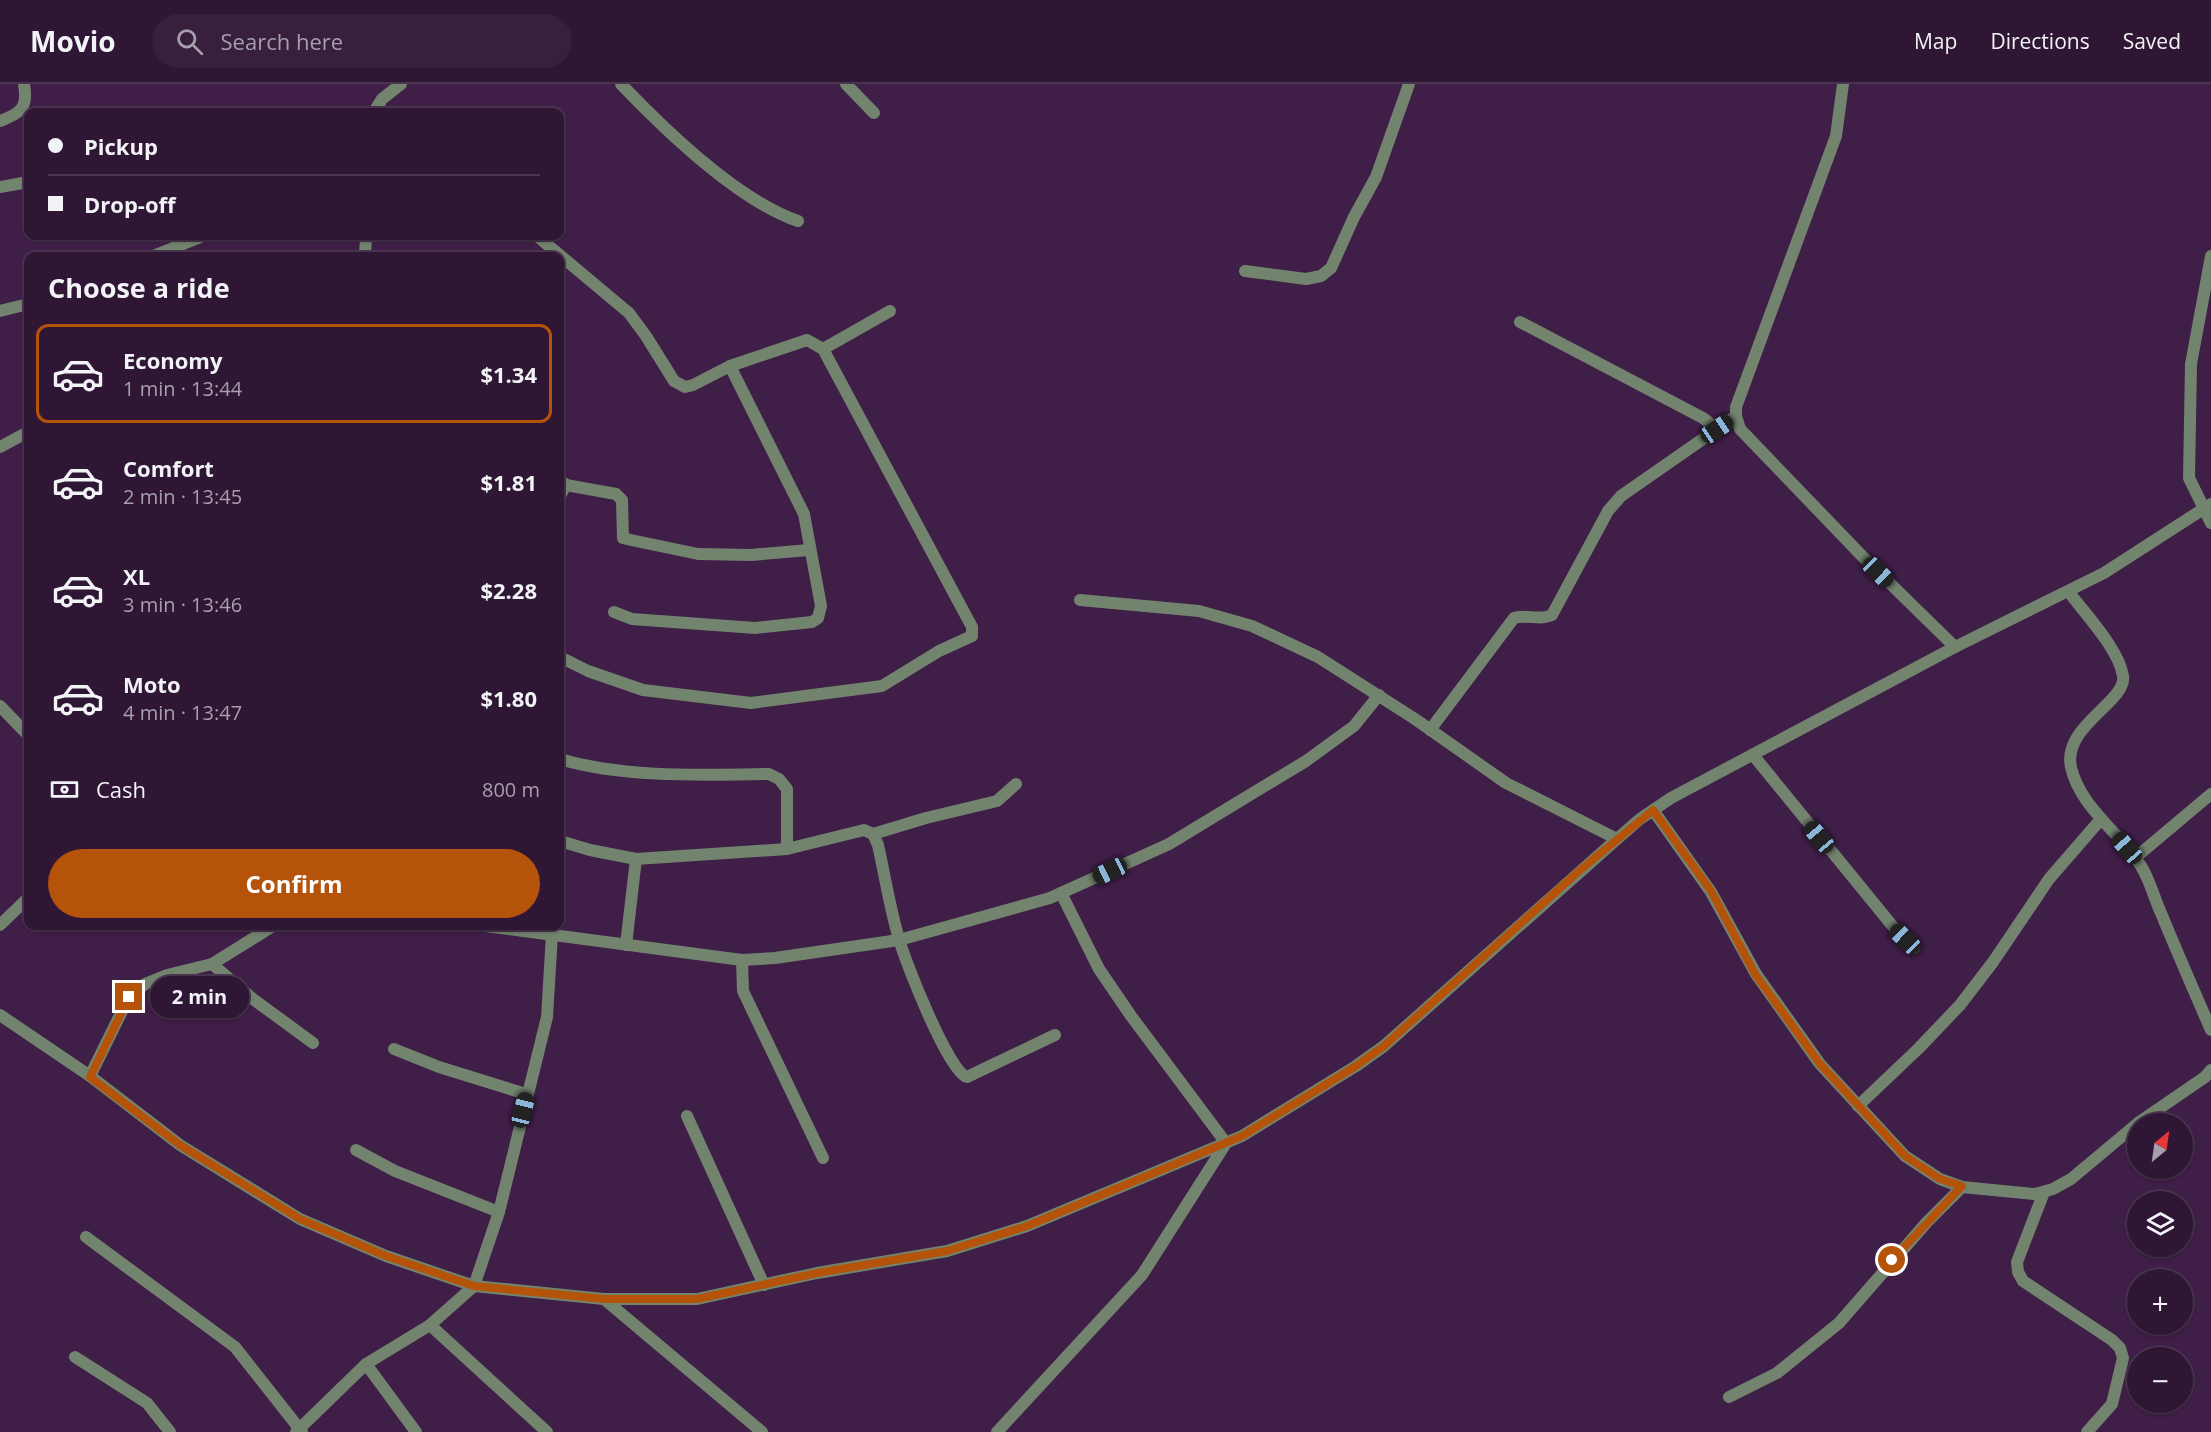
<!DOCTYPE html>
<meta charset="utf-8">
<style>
body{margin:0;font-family:"Open Sans",sans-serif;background:#371f3d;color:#f1f3f6;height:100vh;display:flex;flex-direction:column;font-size:22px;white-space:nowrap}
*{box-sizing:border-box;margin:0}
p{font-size:20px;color:#a79fad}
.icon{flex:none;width:33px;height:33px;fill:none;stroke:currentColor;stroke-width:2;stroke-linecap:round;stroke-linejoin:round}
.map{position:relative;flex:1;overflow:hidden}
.sheet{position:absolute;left:24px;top:168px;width:540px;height:678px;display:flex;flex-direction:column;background:#2f1635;border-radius:12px;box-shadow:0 2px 4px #0004,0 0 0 2px #4a3550}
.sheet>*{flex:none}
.banner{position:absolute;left:24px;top:24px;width:540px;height:132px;border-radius:12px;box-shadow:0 2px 4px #0004,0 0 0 2px #4a3550;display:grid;align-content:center;height:132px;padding:0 24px;background:#2f1635}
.needle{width:39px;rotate:29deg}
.tools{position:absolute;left:2127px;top:1029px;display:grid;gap:12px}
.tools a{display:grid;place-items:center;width:66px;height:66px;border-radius:50%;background:#2f1635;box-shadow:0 2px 4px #0004,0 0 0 2px #4a3550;font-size:30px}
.end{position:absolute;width:27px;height:27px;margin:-14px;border:8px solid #b45309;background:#fff;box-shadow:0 0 0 3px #fff}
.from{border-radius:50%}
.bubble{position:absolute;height:42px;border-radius:21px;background:#2f1635;box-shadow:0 2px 4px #0004,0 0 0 2px #4a3550;font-size:20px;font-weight:700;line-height:42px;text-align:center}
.car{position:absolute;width:18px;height:36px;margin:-18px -9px;border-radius:8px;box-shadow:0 0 4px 2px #0007;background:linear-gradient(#222 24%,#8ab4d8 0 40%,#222 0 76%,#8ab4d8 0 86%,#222 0)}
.banner b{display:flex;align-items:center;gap:21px;height:57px;font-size:22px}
.banner b+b{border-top:2px solid #4a3550}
.banner i{width:15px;height:15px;background:#f1f3f6}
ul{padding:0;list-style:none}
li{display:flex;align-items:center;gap:18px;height:99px;margin:0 12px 9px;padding:0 12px;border:3px solid transparent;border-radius:12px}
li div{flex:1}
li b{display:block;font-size:22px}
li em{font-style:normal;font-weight:700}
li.on{border-color:#b45309}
li>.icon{width:54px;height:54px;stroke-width:1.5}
h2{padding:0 24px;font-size:27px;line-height:72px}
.pay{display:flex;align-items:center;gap:15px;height:66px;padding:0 24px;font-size:22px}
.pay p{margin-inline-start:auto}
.cta{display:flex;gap:12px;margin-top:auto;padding:12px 24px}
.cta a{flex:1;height:69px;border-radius:36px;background:#b45309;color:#fff;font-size:24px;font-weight:700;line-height:69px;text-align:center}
header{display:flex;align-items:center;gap:36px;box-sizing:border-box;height:84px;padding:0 30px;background:#2f1635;border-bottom:2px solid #4a3550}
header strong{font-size:28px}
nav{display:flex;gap:33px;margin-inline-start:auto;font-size:21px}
.search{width:420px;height:54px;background:#371f3d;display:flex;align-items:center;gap:15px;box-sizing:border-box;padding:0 21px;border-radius:33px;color:#a79fad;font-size:22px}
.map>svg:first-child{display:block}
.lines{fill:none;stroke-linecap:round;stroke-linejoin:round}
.street{stroke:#72836e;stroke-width:12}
.route{stroke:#b45309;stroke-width:8}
</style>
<header>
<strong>Movio</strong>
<div class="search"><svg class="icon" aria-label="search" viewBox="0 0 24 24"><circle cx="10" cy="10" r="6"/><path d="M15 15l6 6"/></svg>Search here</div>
<nav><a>Map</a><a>Directions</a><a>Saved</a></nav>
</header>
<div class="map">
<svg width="2211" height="1348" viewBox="0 0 2211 1348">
<rect width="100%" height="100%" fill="#3f1e47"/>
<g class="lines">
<!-- street -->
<g class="street">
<path d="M621 0C666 47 737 116 798 137"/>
<polyline points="846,0 874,29"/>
<polyline points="1843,0 1836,52 1736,323 1736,332 1740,345 1863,473 1955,563"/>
<polyline points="374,28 382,15 401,0"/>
<path d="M0 37C22 29 28 23 24 0"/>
<polyline points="0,103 28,98"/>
<polyline points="537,152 629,229 646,252 674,297 685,303 693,301 730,282 807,256 823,265 972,543 972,552 939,567 882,602 751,619 643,606 588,587 560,573"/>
<polyline points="153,172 203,152"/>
<polyline points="365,172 366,152"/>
<polyline points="2211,172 2191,280 2189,394 2211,439"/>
<polyline points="1245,187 1306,195 1321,192 1331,184 1354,133 1376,93 1409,0"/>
<polyline points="0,227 28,220"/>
<polyline points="1520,238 1703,334 1717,345"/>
<polyline points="823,265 890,227"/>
<polyline points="0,363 28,348"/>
<polyline points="566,401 616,410 622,416 623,454 631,456 698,470 751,471 809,466"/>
<polyline points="560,412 566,401 561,397"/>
<path d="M2069 508C2085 530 2119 565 2123 592 2127 618 2062 642 2071 683 2079 722 2121 750 2141 782 2150 796 2154 814 2161 829 2177 868 2194 907 2211 946"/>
<polyline points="1080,516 1199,527 1252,542 1318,573 1415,635 1506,699 1617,755"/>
<polyline points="614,528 632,535 755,544 812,538 818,534 821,522 804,430 730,282"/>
<polyline points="0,622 28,651"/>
<path d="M1430 646 1514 534C1527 530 1540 537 1552 531L1608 427 1621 412 1736 332"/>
<polyline points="1753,671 1895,845 1914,864"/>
<path d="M560 675C623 694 703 691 769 690L779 695 787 705V765L864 746 873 750 878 761C885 792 890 825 899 855 905 877 949 989 967 993L1055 951"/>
<polyline points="1653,726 1711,808 1756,890 1820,980 1905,1072 1940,1095 1962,1103 2035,1110 2053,1105 2071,1095 2138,1039 2205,993 2211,986"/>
<polyline points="873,750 926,734 997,717 1016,700"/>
<polyline points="560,757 590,766 636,775 787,765"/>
<polyline points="2135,774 2211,710"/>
<polyline points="0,841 28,814"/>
<polyline points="485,842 742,876 775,874 899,856 1050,814 1169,760 1306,677 1354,642 1379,611"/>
<polyline points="626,861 636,775"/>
<polyline points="742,876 743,907 823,1074"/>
<polyline points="212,880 253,915 313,959"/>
<polyline points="0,931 90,992 180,1061 300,1135 386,1172 474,1202 604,1215 697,1215 817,1189 947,1167 1027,1142 1242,1052 1356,982 1384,962 1617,755 1640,735 1671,714 1955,563 2104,489 2211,420"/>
<polyline points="394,965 439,983 526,1010"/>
<polyline points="90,992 129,913 145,900 167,891 212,880 273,842"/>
<polyline points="1858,1022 1919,964 1960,921 1993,878 2049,795 2101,735"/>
<polyline points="687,1032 764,1201"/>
<polyline points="356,1066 395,1087 499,1128"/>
<polyline points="2044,1108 2017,1178 2018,1188 2023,1197 2112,1256 2120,1264 2123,1274 2112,1320 2087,1348"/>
<polyline points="86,1153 235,1263 302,1348"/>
<polyline points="604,1215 762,1348"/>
<polyline points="430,1241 547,1348"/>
<polyline points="75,1273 147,1319 170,1348"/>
<polyline points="366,1280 416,1348"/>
<polyline points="1729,1313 1777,1289 1839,1239 1927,1138 1962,1103"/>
<polyline points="296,1348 366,1280 430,1241 474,1202 499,1128 547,933 552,850"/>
<polyline points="997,1348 1142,1191 1226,1059 1131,932 1099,885 1061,809"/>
</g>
</g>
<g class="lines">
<!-- route -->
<polyline class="route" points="129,913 90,993 180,1061 300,1135 386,1172 474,1202 604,1215 697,1215 817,1189 947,1167 1027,1142 1242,1052 1356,982 1384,962 1579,787 1653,726 1711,807 1755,890 1820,980 1905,1072 1940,1095 1962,1102 1892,1176"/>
</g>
</svg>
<div class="tools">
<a><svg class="needle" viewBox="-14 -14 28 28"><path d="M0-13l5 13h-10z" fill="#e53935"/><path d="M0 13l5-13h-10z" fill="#a79fad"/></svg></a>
<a><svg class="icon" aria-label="layers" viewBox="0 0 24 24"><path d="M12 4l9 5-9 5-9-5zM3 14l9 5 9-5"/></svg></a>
<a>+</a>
<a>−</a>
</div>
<i class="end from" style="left:1892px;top:1176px"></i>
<i class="end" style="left:129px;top:913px"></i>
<div class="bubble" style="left:150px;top:892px;width:99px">2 min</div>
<i class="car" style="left:1717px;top:345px;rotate:56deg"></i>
<i class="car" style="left:1878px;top:488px;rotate:134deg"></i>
<i class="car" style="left:1819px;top:753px;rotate:320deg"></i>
<i class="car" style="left:2127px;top:764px;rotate:319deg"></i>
<i class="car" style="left:1110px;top:787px;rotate:245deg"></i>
<i class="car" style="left:1905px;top:855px;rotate:314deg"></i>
<i class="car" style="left:523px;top:1026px;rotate:14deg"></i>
<div class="banner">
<b><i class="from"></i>Pickup</b>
<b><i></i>Drop-off</b>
</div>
<section class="sheet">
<h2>Choose a ride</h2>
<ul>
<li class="on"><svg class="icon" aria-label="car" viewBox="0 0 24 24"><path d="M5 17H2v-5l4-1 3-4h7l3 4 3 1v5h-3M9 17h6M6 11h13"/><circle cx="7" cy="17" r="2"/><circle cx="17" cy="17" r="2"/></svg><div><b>Economy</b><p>1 min · 13:44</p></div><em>$1.34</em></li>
<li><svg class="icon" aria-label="car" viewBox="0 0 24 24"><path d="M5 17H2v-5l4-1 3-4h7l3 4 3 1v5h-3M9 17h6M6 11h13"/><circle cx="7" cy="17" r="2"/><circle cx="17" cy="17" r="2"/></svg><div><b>Comfort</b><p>2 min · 13:45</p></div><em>$1.81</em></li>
<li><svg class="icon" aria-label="car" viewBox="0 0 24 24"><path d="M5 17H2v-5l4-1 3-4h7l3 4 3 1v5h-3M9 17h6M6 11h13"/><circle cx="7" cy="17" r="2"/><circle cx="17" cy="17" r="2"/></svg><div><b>XL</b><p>3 min · 13:46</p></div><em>$2.28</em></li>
<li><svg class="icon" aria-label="car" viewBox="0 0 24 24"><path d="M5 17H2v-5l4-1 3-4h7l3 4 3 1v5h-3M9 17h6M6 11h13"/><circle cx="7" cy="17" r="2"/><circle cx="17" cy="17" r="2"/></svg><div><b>Moto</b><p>4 min · 13:47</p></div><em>$1.80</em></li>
</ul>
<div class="pay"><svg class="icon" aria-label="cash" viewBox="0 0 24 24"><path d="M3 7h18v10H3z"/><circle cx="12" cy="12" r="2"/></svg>Cash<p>800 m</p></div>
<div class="cta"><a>Confirm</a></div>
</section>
</div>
